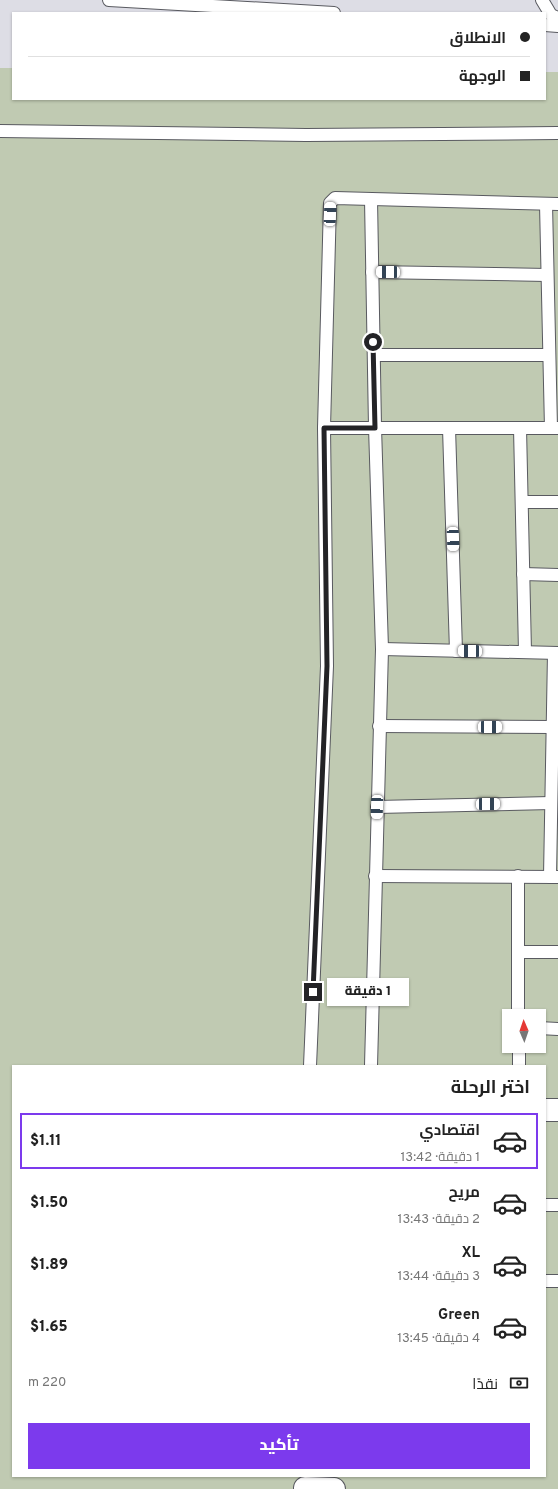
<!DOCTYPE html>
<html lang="ar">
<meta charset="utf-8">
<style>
body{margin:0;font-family:Overpass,Cairo,sans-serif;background:#f6f6f6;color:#222;direction:rtl;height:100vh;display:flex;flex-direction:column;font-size:15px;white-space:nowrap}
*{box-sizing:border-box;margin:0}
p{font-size:13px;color:#767676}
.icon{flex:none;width:22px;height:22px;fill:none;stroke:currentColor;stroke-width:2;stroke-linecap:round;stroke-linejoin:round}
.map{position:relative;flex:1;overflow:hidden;direction:ltr}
.panel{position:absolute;left:12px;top:1065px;width:534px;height:412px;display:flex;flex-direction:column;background:#fff;border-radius:0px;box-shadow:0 1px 3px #0004;direction:rtl}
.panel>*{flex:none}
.hud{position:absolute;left:12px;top:12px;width:534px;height:88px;border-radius:0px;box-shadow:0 1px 3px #0004;direction:rtl;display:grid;align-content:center;height:88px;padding:0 16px;background:#fff}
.needle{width:26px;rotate:358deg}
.buttons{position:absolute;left:502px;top:1009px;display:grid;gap:8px}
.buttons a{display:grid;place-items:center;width:44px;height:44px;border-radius:0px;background:#fff;box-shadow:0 1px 3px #0004;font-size:20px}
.end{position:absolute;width:18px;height:18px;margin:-9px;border:5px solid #232326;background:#fff;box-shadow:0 0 0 2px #fff}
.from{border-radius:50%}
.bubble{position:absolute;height:28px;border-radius:0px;background:#fff;box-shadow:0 1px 3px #0004;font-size:13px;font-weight:800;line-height:28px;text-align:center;direction:rtl}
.car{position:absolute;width:12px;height:24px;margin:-12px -6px;border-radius:5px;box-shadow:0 0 3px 1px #0007;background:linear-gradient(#fff 24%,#345 0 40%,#fff 0 76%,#345 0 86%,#fff 0)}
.hud b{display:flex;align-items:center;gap:14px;height:38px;font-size:15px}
.hud b+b{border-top:1px solid #e0e0e0}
.hud i{width:10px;height:10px;background:#222}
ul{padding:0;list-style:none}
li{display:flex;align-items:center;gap:12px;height:56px;margin:0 8px 6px;padding:0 8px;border:2px solid transparent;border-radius:0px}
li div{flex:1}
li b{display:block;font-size:15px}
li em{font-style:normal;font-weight:800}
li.selected{border-color:#7c3aed}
li>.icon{width:36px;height:36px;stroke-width:1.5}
h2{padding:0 16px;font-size:18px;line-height:48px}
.pay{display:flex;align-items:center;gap:10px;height:44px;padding:0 16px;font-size:15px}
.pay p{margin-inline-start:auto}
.action{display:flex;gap:8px;margin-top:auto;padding:8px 16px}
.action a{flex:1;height:46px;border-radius:0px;background:#7c3aed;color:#fff;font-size:16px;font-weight:800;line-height:46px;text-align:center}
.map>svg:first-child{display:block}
.green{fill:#c0cab2;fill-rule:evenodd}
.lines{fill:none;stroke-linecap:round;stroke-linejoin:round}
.service-casing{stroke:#595a60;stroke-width:14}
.minor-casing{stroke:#595a60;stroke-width:24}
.service{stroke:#fff;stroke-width:12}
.minor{stroke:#fff;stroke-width:22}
.route{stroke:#232326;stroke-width:5}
</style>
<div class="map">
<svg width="558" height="1489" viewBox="0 0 558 1489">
<rect width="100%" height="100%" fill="#dddde5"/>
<!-- green -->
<path class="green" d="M0 68H13V99H545V72H558V1489H0ZM509 1016H539V1046H509ZM13 1066H545V1476H13Z"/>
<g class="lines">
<!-- service casing -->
<g class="service-casing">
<g id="service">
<polyline points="109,0 334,13"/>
<polyline points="542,0 551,15 558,18"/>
<polyline points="545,25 558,26"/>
<polyline points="0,131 306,135 558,133"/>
<polyline points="371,199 375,427 382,649 371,1066"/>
<polyline points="546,204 551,428"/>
<polyline points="372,272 547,275"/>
<polyline points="374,355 549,355"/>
<polyline points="324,428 558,428"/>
<polyline points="449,428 456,651"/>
<polyline points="520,428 525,652"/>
<polyline points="522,502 558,502"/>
<polyline points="523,574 558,575"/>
<polyline points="382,649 558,653"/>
<polyline points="379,726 552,727"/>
<polyline points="377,807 551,803"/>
<polyline points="375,876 558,877"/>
<polyline points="518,876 518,1016"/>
<polyline points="550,877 554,653"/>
<polyline points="518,952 558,952"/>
<polyline points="539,1028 558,1029"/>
<polyline points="519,1046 519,1066"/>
<polyline points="310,1066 327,666 324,428 330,203 335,198 558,204"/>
<polyline points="545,1205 558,1205"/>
<polyline points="545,1281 558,1281"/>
</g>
</g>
<!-- minor casing -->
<g class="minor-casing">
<g id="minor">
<polyline points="545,1110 558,1110"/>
<polyline points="305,1488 334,1489"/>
</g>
</g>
<!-- service -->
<use href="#service" class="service"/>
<!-- minor -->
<use href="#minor" class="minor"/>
</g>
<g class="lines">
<!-- route -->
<polyline class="route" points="313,992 327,666 324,428 375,428 373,342"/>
</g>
</svg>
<div class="buttons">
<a><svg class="needle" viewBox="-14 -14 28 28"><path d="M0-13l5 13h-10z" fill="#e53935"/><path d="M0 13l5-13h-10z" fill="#767676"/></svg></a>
</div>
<i class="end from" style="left:373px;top:342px"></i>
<i class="end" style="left:313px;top:992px"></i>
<div class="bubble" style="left:327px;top:978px;width:82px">1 دقيقة</div>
<i class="car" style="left:330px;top:214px;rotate:2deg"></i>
<i class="car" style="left:388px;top:272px;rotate:271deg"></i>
<i class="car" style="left:453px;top:539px;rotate:178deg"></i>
<i class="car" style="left:470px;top:651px;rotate:271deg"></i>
<i class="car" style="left:490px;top:727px;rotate:90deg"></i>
<i class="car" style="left:488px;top:804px;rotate:89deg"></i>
<i class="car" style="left:377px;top:807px;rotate:182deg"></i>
<div class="hud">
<b><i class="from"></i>الانطلاق</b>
<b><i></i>الوجهة</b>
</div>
<section class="panel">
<h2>اختر الرحلة</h2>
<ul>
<li class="selected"><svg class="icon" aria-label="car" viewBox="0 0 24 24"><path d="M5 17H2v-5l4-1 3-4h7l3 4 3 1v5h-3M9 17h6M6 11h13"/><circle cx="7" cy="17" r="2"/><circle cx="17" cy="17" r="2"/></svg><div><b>اقتصادي</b><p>1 دقيقة · 13:42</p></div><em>$1.11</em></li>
<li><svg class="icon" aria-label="car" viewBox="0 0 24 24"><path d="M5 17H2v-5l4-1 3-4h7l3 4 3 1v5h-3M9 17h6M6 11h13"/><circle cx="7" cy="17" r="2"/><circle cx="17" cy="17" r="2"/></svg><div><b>مريح</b><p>2 دقيقة · 13:43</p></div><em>$1.50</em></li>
<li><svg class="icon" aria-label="car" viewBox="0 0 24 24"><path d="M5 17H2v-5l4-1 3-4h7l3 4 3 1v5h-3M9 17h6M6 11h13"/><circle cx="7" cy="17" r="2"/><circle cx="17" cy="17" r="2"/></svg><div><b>XL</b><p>3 دقيقة · 13:44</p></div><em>$1.89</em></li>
<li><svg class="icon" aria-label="car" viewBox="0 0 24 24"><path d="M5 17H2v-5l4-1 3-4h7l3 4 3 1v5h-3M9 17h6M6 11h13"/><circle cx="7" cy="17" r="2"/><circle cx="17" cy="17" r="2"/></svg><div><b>Green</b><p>4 دقيقة · 13:45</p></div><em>$1.65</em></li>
</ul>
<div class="pay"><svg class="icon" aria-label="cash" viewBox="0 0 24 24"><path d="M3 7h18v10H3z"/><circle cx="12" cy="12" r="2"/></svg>نقدًا<p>220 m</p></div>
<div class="action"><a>تأكيد</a></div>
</section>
</div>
